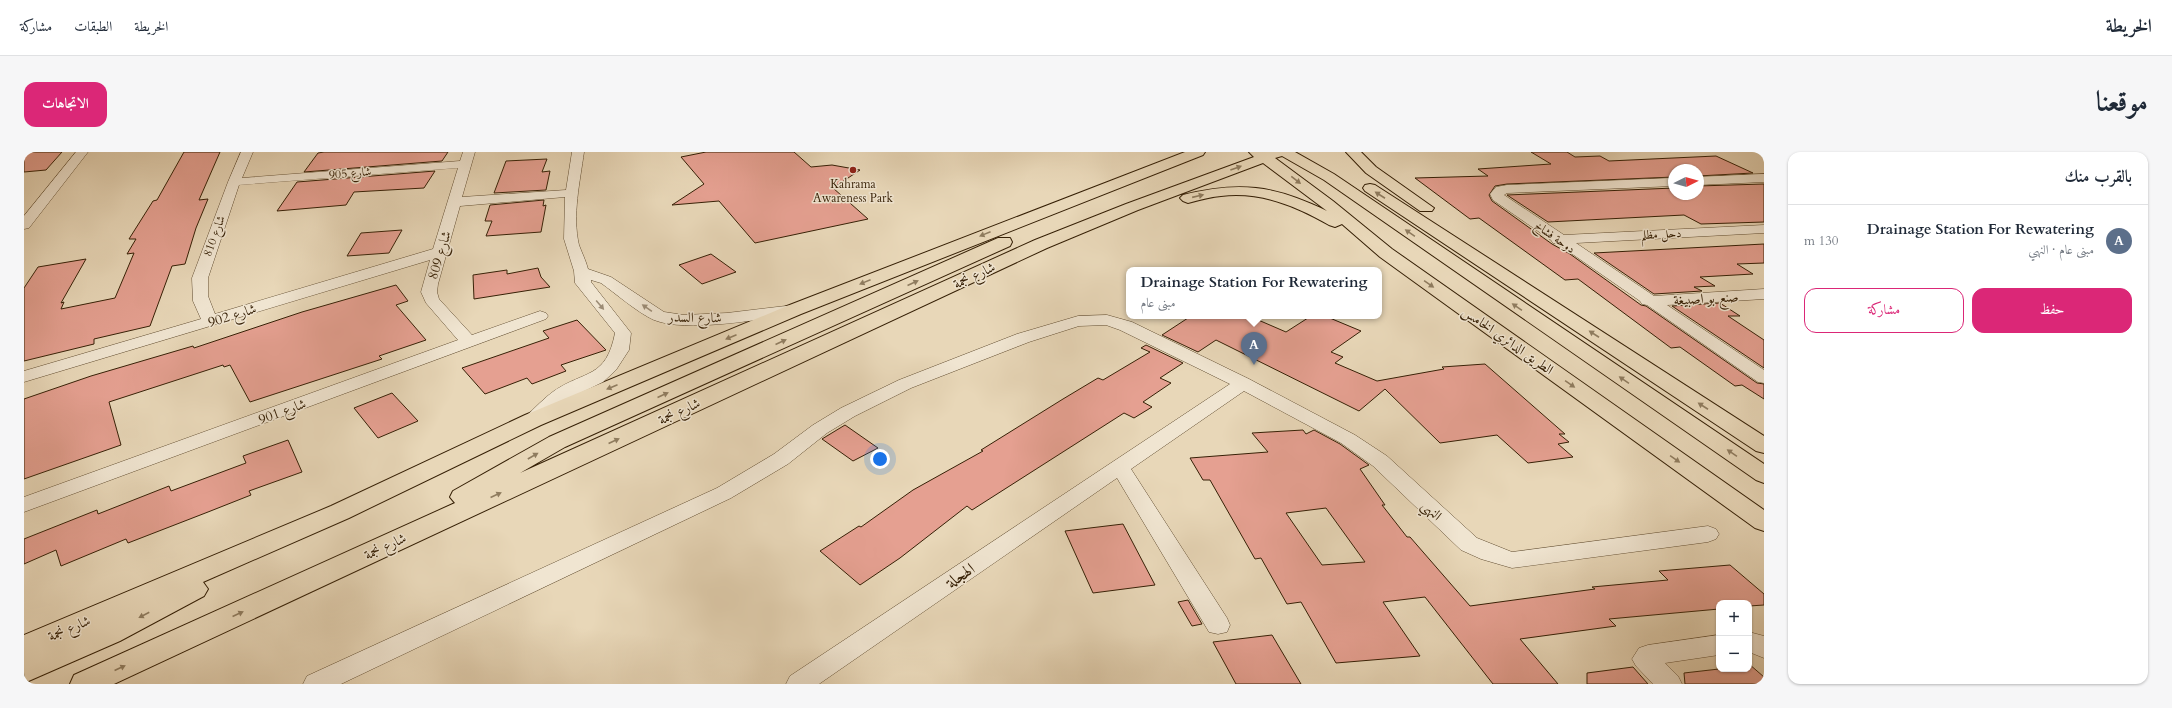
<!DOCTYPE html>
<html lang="ar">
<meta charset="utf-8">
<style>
body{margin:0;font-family:Cardo,Amiri,serif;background:#f6f6f7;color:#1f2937;direction:rtl}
.controls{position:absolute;right:12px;bottom:12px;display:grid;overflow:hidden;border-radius:8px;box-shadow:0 1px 3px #0004}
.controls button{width:36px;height:36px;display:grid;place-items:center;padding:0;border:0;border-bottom:1px solid #e0e1e3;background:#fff;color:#1f2937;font:20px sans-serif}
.compass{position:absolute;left:1644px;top:12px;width:36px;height:36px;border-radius:50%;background:#fff;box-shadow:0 1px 3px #0004;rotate:85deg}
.you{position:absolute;left:856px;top:307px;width:14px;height:14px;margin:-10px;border:3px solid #fff;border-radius:50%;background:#1a73e8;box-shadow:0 0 0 6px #1a73e833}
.badge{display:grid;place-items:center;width:26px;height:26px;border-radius:50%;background:#db2777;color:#fff;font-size:13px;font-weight:700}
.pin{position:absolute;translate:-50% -33px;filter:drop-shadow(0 1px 2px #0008)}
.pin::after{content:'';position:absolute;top:21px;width:14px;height:12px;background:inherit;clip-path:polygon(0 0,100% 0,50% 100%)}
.popup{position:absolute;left:1102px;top:115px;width:256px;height:52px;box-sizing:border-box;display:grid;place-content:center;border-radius:8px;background:#fff;filter:drop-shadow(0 1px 3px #0005);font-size:13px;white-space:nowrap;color:#747a83}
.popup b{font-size:15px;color:#1f2937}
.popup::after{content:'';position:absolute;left:50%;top:100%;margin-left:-8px;border:8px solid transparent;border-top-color:#fff}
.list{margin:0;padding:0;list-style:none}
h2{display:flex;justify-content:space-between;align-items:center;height:52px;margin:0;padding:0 16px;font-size:17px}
h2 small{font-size:13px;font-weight:400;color:#747a83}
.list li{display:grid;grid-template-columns:26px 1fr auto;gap:12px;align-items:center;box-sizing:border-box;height:72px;padding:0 16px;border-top:1px solid #e0e1e3}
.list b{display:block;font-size:15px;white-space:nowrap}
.list p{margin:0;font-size:13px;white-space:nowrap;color:#747a83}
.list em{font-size:13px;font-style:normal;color:#747a83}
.actions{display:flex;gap:8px;padding:12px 16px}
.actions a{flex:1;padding:9px 0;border:1px solid #db2777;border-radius:12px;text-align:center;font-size:14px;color:#db2777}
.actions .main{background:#db2777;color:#fff}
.map{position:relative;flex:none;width:1740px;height:532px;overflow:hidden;direction:ltr;border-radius:12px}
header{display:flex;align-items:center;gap:24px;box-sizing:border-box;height:56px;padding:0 20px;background:#fff;border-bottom:1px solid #e0e1e3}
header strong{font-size:19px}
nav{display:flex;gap:22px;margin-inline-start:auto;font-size:14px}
.intro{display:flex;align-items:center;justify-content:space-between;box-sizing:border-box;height:96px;padding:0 24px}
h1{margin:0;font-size:28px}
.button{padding:10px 18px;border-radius:12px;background:#db2777;color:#fff;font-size:14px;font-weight:700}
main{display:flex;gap:24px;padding:0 24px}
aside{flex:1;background:#fff;border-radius:12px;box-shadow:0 1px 3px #0004}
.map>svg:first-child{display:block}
</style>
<header>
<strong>الخريطة</strong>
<nav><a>الخريطة</a><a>الطبقات</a><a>مشاركة</a></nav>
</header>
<div class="intro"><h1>موقعنا</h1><a class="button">الاتجاهات</a></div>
<main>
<aside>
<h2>بالقرب منك<small></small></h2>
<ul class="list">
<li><span class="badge" style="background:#5c6f8a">A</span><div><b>Drainage Station For Rewatering</b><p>مبنى عام · النهي</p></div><em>130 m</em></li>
</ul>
<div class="actions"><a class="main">حفظ</a><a>مشاركة</a></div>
</aside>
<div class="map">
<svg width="1740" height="532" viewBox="0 0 1740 532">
<rect width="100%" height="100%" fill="#e8d7b8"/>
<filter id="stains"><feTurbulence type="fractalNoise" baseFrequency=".005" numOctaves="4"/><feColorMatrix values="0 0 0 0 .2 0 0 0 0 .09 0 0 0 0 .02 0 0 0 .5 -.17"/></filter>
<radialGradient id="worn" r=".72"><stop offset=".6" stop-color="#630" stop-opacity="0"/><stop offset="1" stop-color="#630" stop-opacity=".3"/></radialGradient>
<g fill="#e5a091" stroke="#362006" fill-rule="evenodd">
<polygon points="0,0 38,0 22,18 0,20"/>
<polygon points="160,0 196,0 175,48 184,47 172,76 161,112 148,114 126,174 70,187 70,192 0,209 0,136 14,115 62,107 37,151 40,150 37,157 91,146 110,101 103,102 112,87 105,87 129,49 133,48"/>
<polygon points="300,0 424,0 418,9 280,20 294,1"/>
<polygon points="682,0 770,0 787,15 808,13 836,18 809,36 844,67 731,91 695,49 648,53 680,32 657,5"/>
<polygon points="1507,0 1543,0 1551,5 1576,4 1585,9 1692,4 1729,21 1674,24 1674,18 1650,18 1650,25 1483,32 1471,34 1465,43 1468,49 1528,92 1546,102 1617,153 1622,154 1733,231 1740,232 1740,247 1718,233 1711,234 1656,195 1647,196 1554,127 1541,128 1455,66 1446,67 1391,26 1464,24 1454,17 1527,12"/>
<polygon points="523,7 518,20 526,19 522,38 470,41 482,9"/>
<polygon points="411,19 400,36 330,40 322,53 253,59 273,30"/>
<polygon points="1740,32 1740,70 1677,72 1660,63 1524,70 1483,43 1650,36 1650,42 1674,42 1674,34"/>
<polygon points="520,48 519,54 522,53 517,80 462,84 468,69 461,69 466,53"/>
<polygon points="378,78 365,101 323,104 337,81"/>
<polygon points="1740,92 1740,111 1713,112 1729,122 1676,125 1691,134 1670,135 1678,139 1630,142 1570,101"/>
<polygon points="687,102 712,120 678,132 655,113"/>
<polygon points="514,116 517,125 526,135 450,147 449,123 483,118 483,122"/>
<polygon points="372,133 384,149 372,153 402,188 355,204 358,207 226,250 206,213 200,215 199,213 85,250 97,293 0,327 0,247 67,224 169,194 170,196 278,160"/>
<polygon points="1696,151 1716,164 1704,164 1740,188 1740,216 1648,154"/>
<polygon points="1167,164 1225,164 1262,180 1287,164 1301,164 1337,179 1307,200 1319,205 1311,211 1353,229 1420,217 1418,215 1461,212 1541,282 1535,282 1545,290 1534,292 1549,305 1504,311 1473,283 1416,291 1361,237 1335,259 1192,188 1174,200 1138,183"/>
<polygon points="553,168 582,198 537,213 542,219 508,232 503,226 461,242 438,216 525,186 519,179"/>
<polygon points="1122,193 1159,211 1136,226 1147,231 1119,250 1128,255 1110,266 1100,261 948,358 943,354 876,406 836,433 796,399 835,374 837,375 889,338 959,299 957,298 1039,247 1074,226 1079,228 1126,200 1117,196"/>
<polygon points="368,241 394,269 354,286 330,256"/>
<polygon points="821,273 854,296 829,309 798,287"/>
<path d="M1279,278L1282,282L1290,278L1316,292L1345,313L1336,317L1361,353H1358L1383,385H1386L1446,454L1571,437L1568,435L1644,428L1635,419L1706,413L1740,442V453L1725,454V451H1695V457L1585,467L1592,474L1496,487L1534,532H1469L1401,445L1359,450L1396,504L1312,511L1277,450L1263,452L1237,406L1231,407L1186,328H1179L1166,306L1244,300L1228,281ZM1302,356L1341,410L1298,413L1262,361Z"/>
<polygon points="264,288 278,320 225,339 227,343 184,360 104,391 102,387 37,414 32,398 0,412 0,387 73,358 74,362 145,334 147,339 222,311 219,304"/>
<polygon points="1099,372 1131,433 1069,441 1041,379"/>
<polygon points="1164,448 1178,472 1168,474 1154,450"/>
<polygon points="1248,483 1277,532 1212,532 1189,490"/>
<polygon points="1725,512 1740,525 1740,532 1661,532 1660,521 1695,517 1725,517"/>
<polygon points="1609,515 1624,532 1563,532 1563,521"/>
</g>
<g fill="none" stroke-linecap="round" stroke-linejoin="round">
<g stroke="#624e32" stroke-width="1">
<g id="street">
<polygon points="52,0 64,0 5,76 0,77 0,64"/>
<path d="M217,0H229L218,26L436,9L439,0H451L438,45L542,38L548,0H560C556,30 548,63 555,93C558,101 562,109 564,117L587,125L640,160L660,163L703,161L770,153L776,155L778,158L776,161L770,163C734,167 663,181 630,168C614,161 591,141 577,131L567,128V130L607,181L605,198L592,218L579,230L544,247L516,272L509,274L502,272L499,268L502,264C511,256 520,246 530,239C561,218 582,227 591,181L551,131L550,119L540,87L541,45L436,54L414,132L413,140L415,147L448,183L516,159L522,161L524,164L522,167L0,360V345L434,188L402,151L397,140L406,108L0,230V219L177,167L169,149L168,126L204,30ZM434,16L409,97L191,162L184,144V126L215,33Z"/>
<polygon points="1740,22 1740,30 1674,33 1674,25"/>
<polygon points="1650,26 1650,34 1483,41 1480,43 1540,83 1740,73 1740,81 1552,91 1630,144 1740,137 1740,147 1643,153 1740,218 1740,231 1734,230 1623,153 1618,152 1616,149 1534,92 1529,91 1527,88 1469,48 1466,42 1472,35 1483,33"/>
<polygon points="1083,163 1108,170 1225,227 1331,283 1363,304 1453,386 1488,400 1684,374 1692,377 1695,382 1692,387 1684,390 1488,416 1457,407 1437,398 1349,314 1317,291 1220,239 1107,317 1203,466 1206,473 1203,480 1194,482 1185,480 1093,326 795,532 762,532 766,524 1206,232 1096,178 1082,173 1055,174 1005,190 887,236 831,264 803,281 764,312 707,346 317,532 279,532 283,524 693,336 750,302 789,273 817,256 875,228 993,182 1054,164"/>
<polygon points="1725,480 1740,484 1740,506 1725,500"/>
<polygon points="1695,483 1695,503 1641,511 1654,524 1658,532 1629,532 1612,514 1608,507 1615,496 1624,493"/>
</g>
</g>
<g stroke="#362006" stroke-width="2">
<g id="primary">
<polygon points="1161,0 1181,0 1179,3 777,162 517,273 325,366 179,430 184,437 180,444 96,489 0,531 0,483 307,354 501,263 763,154"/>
<path d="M1225,0H1271L1310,22L1740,312V331L1732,328L1300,28L1258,4L1251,6L1309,49L1368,97L1740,358V379L1731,376L1356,105L1318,72L1311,75L1305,73C1272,54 1236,39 1197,44C1186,45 1175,48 1164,51L1159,49L1156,46L1159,43C1215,29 1250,33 1303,59L1239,11L1114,58L1023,96L90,532H46L50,523L431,351L426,345L429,339L525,285L974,86H986L988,90L986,94L541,295L496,321L1011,88L1102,52L1230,5Z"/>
<polygon points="1322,0 1337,0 1352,15 1410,56 1408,59 1396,59 1342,21"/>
<polygon points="1346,32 1351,33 1740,284 1740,301 1732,299 1341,39 1339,36 1341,33"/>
</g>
</g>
<use href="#street" fill="#f0e5d1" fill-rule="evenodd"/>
<use href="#primary" fill="#e8d7b8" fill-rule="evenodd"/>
</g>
<defs><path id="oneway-solid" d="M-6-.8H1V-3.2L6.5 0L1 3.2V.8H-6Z"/></defs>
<g fill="#8f7c5f">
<use href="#oneway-solid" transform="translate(1212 16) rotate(-20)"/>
<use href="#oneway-solid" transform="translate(1272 28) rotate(38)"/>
<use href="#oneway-solid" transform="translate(1356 43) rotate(-147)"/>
<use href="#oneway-solid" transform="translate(1174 44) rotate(-13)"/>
<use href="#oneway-solid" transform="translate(1386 81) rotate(-145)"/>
<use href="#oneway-solid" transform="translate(961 82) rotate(158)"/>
<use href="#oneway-solid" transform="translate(841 130) rotate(158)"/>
<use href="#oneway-solid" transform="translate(889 131) rotate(-24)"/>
<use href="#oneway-solid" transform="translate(1405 132) rotate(35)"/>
<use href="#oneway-solid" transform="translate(1493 155) rotate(-146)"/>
<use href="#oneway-solid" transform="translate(1570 182) rotate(-147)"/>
<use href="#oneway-solid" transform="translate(707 185) rotate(157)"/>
<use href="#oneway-solid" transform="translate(757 190) rotate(-24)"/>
<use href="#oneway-solid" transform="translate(1600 228) rotate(-146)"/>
<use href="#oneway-solid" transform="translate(1546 232) rotate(35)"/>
<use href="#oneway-solid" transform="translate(588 235) rotate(157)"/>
<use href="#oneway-solid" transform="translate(639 243) rotate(-24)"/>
<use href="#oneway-solid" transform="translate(1679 254) rotate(-147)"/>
<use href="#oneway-solid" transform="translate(590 289) rotate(-25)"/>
<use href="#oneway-solid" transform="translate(1708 301) rotate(-146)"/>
<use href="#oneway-solid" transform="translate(509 304) rotate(-30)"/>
<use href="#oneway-solid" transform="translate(1651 307) rotate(35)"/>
<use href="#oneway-solid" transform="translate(472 343) rotate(-25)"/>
<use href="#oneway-solid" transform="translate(214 462) rotate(-25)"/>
<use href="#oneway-solid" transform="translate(120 463) rotate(152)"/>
<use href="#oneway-solid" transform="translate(96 516) rotate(-25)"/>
</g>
<g fill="#9c8c76">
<use href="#oneway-solid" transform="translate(576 153) rotate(50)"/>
<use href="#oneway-solid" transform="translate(623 156) rotate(-145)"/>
</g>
<circle fill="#8f2418" stroke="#f0e5d1" stroke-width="1.5" cx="829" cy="18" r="4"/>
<g text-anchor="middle" stroke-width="3" stroke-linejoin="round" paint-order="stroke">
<g font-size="12" fill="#362006" stroke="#f0e5d1">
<text transform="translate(326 21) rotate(-5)" y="4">شارع 905</text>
<text transform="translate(1637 82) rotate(-3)" y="4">دحل مظلم</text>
<text transform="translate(190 84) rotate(-70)" y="4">شارع 810</text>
<text transform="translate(1531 85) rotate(35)" y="4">دوحة فشاخ</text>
</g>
<g font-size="12" fill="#362006" stroke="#f0e5d1">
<text x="829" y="36">Kahrama<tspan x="829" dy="14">Awareness Park</tspan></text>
</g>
<g font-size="14" fill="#362006" stroke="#f0e5d1">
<text transform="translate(415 103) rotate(-73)" y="5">شارع 809</text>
<text transform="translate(950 123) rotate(-25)" y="5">شارع نجمة</text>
<text transform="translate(1682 146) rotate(-3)" y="5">صنع بو اصبيغة</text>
<text transform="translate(208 163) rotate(-17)" y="5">شارع 902</text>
<text transform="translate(671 165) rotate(1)" y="5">شارع السدر</text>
<text transform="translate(1484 188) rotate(35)" y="5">الطريق الدائري الخامس</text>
<text transform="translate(258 259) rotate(-20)" y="5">شارع 901</text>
<text transform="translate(655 259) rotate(-25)" y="5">شارع نجمة</text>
<text transform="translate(1408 358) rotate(43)" y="5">النهي</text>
<text transform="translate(361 394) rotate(-25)" y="5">شارع نجمة</text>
<text transform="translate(45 476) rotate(-23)" y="5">شارع نجمة</text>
</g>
<g font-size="17" fill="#362006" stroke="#f0e5d1">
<text transform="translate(936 423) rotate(-34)" y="6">الهجلة</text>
</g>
</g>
<rect width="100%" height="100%" filter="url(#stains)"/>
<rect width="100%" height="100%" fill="url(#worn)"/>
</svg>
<div class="controls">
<button>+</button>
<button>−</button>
</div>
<svg class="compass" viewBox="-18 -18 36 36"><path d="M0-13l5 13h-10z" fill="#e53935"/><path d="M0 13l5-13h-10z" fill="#747a83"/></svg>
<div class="you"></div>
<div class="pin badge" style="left:1230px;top:213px;background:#5c6f8a">A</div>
<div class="popup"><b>Drainage Station For Rewatering</b>مبنى عام</div>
</div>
</main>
